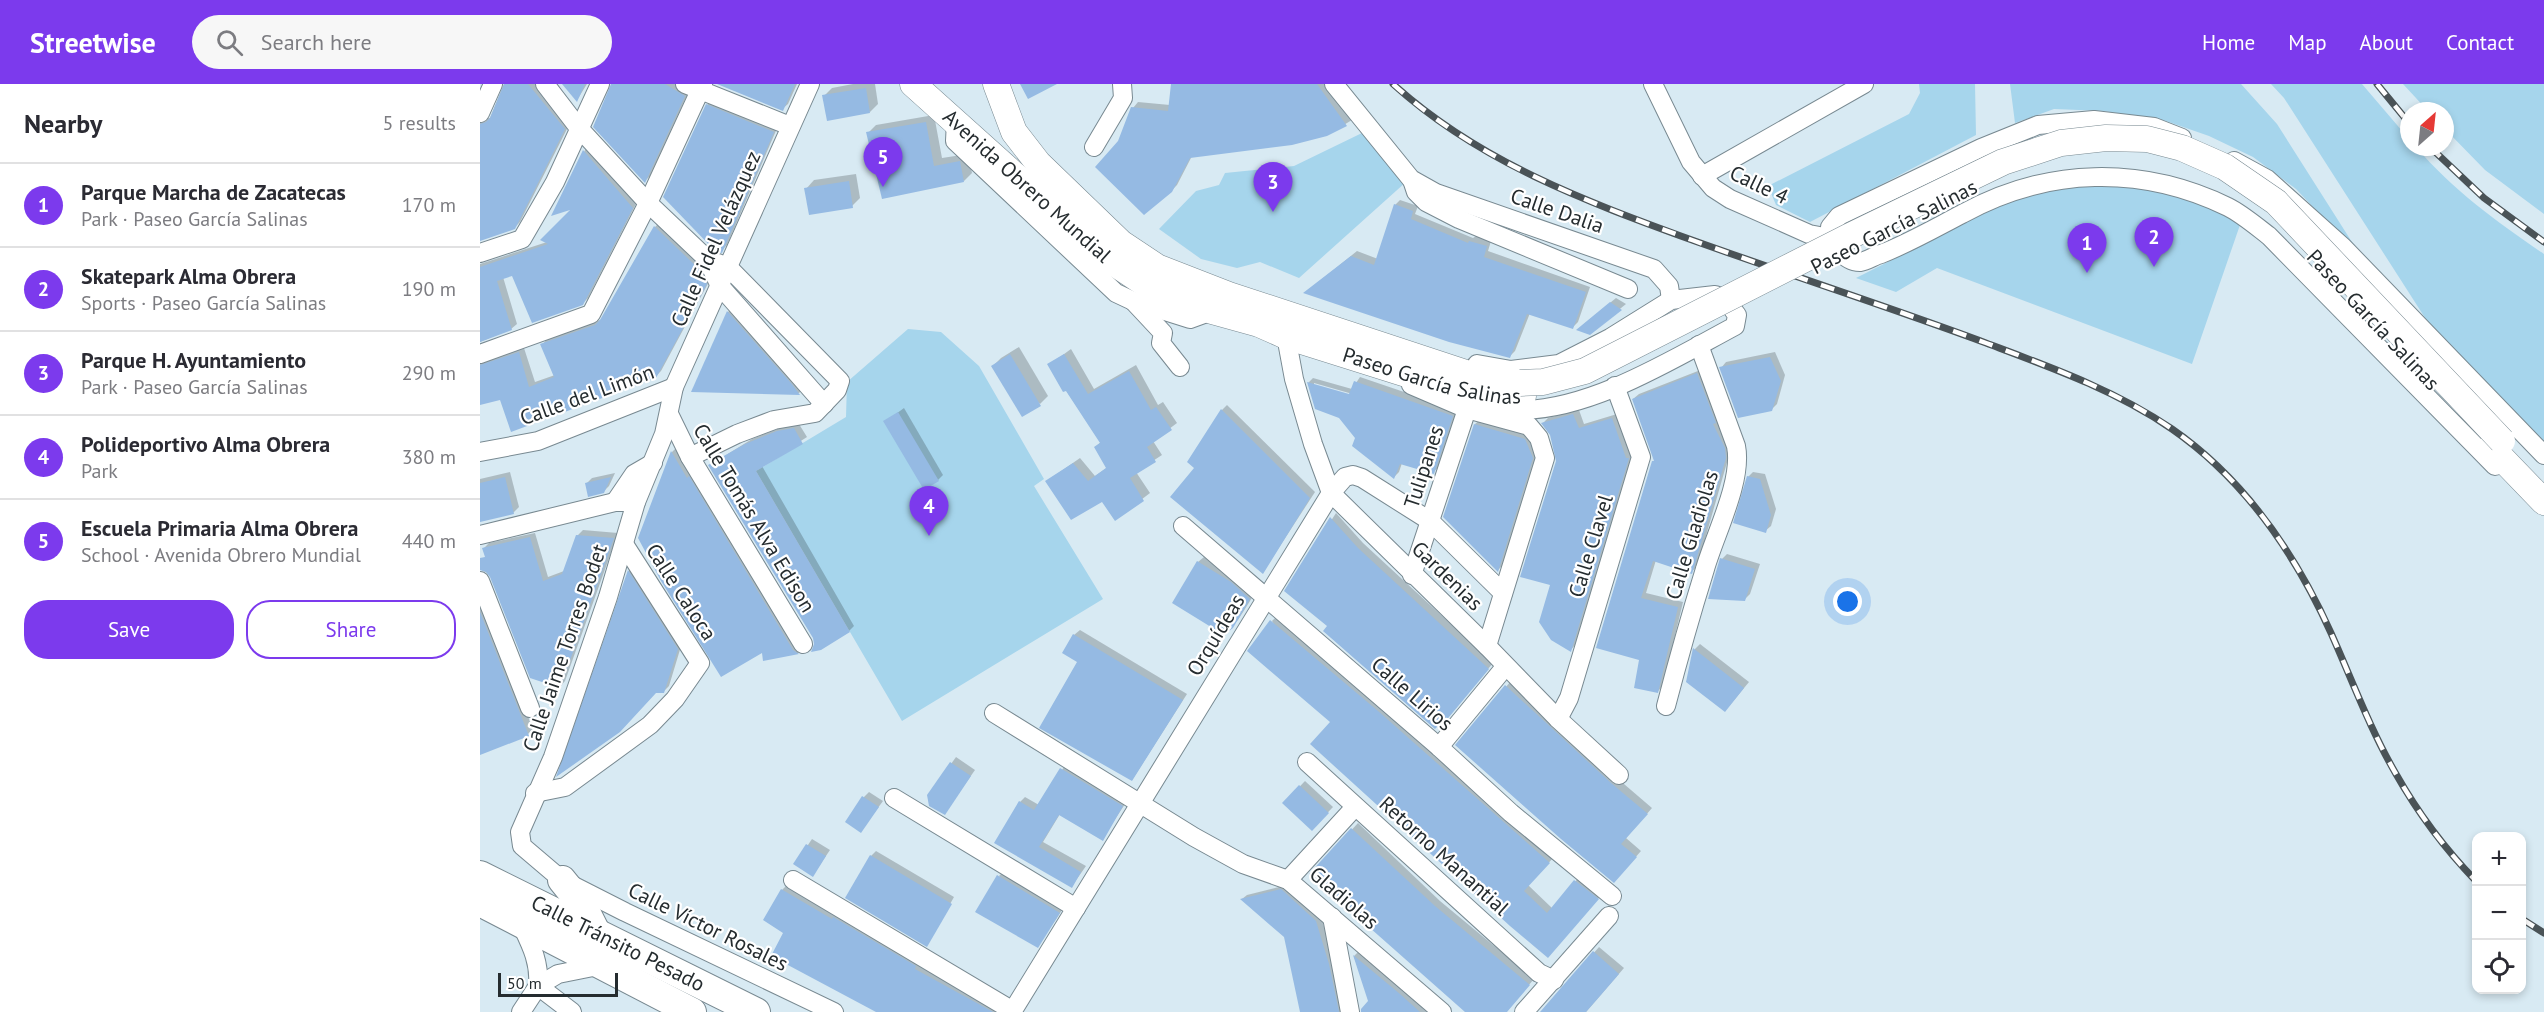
<!DOCTYPE html>
<meta charset="utf-8">
<style>
body{margin:0;font-family:"PT Sans",sans-serif;background:#f7f7f7;color:#2b2b33}
.controls{position:absolute;right:18px;bottom:18px;display:grid;overflow:hidden;border-radius:12px;box-shadow:0 3px 9px #0003}
.controls button{width:54px;height:54px;display:grid;place-items:center;padding:0;border:0;border-bottom:2px solid #e1e1e2;background:#fff;color:#2b2b33;font:30px sans-serif}
.compass{position:absolute;left:1920px;top:18px;width:54px;height:54px;border-radius:50%;background:#fff;box-shadow:0 3px 9px #0003;rotate:27deg}
.scale{position:absolute;left:18px;bottom:15px;width:120px;box-sizing:border-box;padding-left:6px;border:3px solid #252c2f;border-top:0;font-size:16px;line-height:21px;white-space:nowrap;color:#252c2f;-webkit-text-stroke:4px #fff;paint-order:stroke}
.you{position:absolute;left:1368px;top:518px;width:21px;height:21px;margin:-15px;border:4px solid #fff;border-radius:50%;background:#1a73e8;box-shadow:0 0 0 9px #1a73e833}
.badge{display:grid;place-items:center;width:39px;height:39px;border-radius:50%;background:#7c3aed;color:#fff;font-size:20px;font-weight:700}
.pin{position:absolute;translate:-50% -50px;filter:drop-shadow(0 2px 3px #0008)}
.pin::after{content:'';position:absolute;top:32px;width:21px;height:18px;background:inherit;clip-path:polygon(0 0,100% 0,50% 100%)}
.list{margin:0;padding:0;list-style:none}
h2{display:flex;justify-content:space-between;align-items:center;height:78px;margin:0;padding:0 24px;font-size:26px}
h2 small{font-size:20px;font-weight:400;color:#7c7c81}
.list li{display:grid;grid-template-columns:39px 1fr auto;gap:18px;align-items:center;box-sizing:border-box;height:84px;padding:0 24px;border-top:2px solid #e1e1e2}
.list b{display:block;font-size:22px;white-space:nowrap}
.list p{margin:0;font-size:20px;white-space:nowrap;color:#7c7c81}
.list em{font-size:20px;font-style:normal;color:#7c7c81}
.actions{display:flex;gap:12px;padding:18px 24px}
.actions a{flex:1;padding:14px 0;border:2px solid #7c3aed;border-radius:24px;text-align:center;font-size:21px;color:#7c3aed}
.actions .main{background:#7c3aed;color:#fff}
.icon{flex:none;width:33px;height:33px;fill:none;stroke:currentColor;stroke-width:2;stroke-linecap:round;stroke-linejoin:round}
.map{position:relative;flex:none;width:2064px;height:928px;overflow:hidden}
header{display:flex;align-items:center;gap:36px;box-sizing:border-box;height:84px;padding:0 30px;background:#7c3aed;color:#fff}
header strong{font-size:28px}
nav{display:flex;gap:33px;margin-inline-start:auto;font-size:21px}
.search{width:420px;height:54px;background:#f7f7f7;display:flex;align-items:center;gap:15px;box-sizing:border-box;padding:0 21px;border-radius:33px;color:#7c7c81;font-size:22px}
main{display:flex}
aside{flex:1;background:#fff}
.map>svg:first-child{display:block}
</style>
<header>
<strong>Streetwise</strong>
<div class="search"><svg class="icon" aria-label="search" viewBox="0 0 24 24"><circle cx="10" cy="10" r="6"/><path d="M15 15l6 6"/></svg>Search here</div>
<nav><a>Home</a><a>Map</a><a>About</a><a>Contact</a></nav>
</header>
<main>
<aside>
<h2>Nearby<small>5 results</small></h2>
<ul class="list">
<li><span class="badge">1</span><div><b>Parque Marcha de Zacatecas</b><p>Park · Paseo García Salinas</p></div><em>170 m</em></li>
<li><span class="badge">2</span><div><b>Skatepark Alma Obrera</b><p>Sports · Paseo García Salinas</p></div><em>190 m</em></li>
<li><span class="badge">3</span><div><b>Parque H. Ayuntamiento</b><p>Park · Paseo García Salinas</p></div><em>290 m</em></li>
<li><span class="badge">4</span><div><b>Polideportivo Alma Obrera</b><p>Park</p></div><em>380 m</em></li>
<li><span class="badge">5</span><div><b>Escuela Primaria Alma Obrera</b><p>School · Avenida Obrero Mundial</p></div><em>440 m</em></li>
</ul>
<div class="actions"><a class="main">Save</a><a>Share</a></div>
</aside>
<div class="map">
<svg width="2064" height="928" viewBox="0 0 2064 928">
<rect width="100%" height="100%" fill="#d8eaf3"/>
<g fill="#a6d5ec">
<polygon points="1439,0 1495,0 1496,51 1330,138 1296,121 1288,102 1429,30 1440,9"/>
<polygon points="1530,0 1761,0 1797,40 1884,177 1816,105 1773,73 1729,52 1686,37 1624,27 1574,25 1535,39"/>
<path d="M1791,0H1882L1929,55V63H1936C1973,106 2017,138 2064,170V359L1949,240L1804,14Z"/>
<polygon points="1923,0 2064,0 2064,130 2005,86 1965,45 1965,27 1948,27"/>
<polygon points="882,49 926,98 819,194 780,178 757,184 721,175 679,145 716,107 739,101 745,89 814,82"/>
<polygon points="1614,97 1703,109 1761,138 1712,280 1457,184 1416,208 1376,194 1519,122 1565,106"/>
<polygon points="428,245 461,248 499,282 564,395 554,402 623,515 422,637 276,387 366,333 367,298"/>
</g>
<g fill="#0003" fill-rule="evenodd">
<polygon points="24,0 58,0 90,39 40,138 34,144 0,156 0,34 10,34"/>
<polygon points="84,0 107,0 97,16"/>
<polygon points="134,0 201,0 209,7 170,92 165,97"/>
<polygon points="239,0 317,0 308,20 302,25"/>
<polygon points="373,0 395,0 398,20 390,28 344,12 352,4"/>
<polygon points="692,0 845,0 872,36 847,51 712,72 697,101 691,107 639,58 653,24 658,18 690,21"/>
<polygon points="232,16 298,42 247,161 241,167 227,21"/>
<polygon points="454,31 462,74 488,70 492,89 484,97 388,49 396,41"/>
<polygon points="110,62 157,118 108,214 102,220 32,190 23,193 37,240 31,245 0,258 0,180 67,158 95,122 74,130 105,66"/>
<polygon points="376,90 380,114 372,122 326,105 334,96"/>
<polygon points="920,116 938,122 935,130 993,154 996,152 1011,157 1008,167 1110,203 1098,238 1093,243 1050,229 1035,267 1029,273 831,204 877,167 898,175 915,121"/>
<polygon points="180,138 225,180 231,194 181,287 175,293 20,314 0,319 0,274 10,276 44,264 55,298 75,291 62,261 67,255 123,235 175,143"/>
<polygon points="1136,214 1146,220 1110,249 1103,241"/>
<polygon points="253,223 324,304 319,309 213,307 248,228"/>
<polygon points="539,263 568,312 560,320 513,282 521,274"/>
<polygon points="591,265 614,305 656,281 678,321 683,318 697,339 673,357 682,371 656,388 670,409 636,435 622,416 567,397 600,374 615,392 628,383 615,363 621,358 569,281"/>
<polygon points="1295,268 1305,291 1297,320 1291,326 1241,284 1246,278"/>
<polygon points="1223,285 1250,368 1217,483 1211,488 1176,476 1166,509 1203,518 1183,602 1177,608 1161,575 1118,563 1175,375 1153,315 1159,310"/>
<path d="M880,293L977,326L959,383L953,388L922,379L919,388L914,393L828,299L833,294L872,305ZM834,299L876,311V314L834,302Z"/>
<polygon points="747,321 835,408 783,488 716,384 742,326"/>
<polygon points="424,324 463,391 458,396 405,338"/>
<polygon points="1099,326 1104,340 1137,330 1153,369 1095,561 1090,567 1072,500 1077,377 1071,350 1063,339 1068,334"/>
<polygon points="1001,335 1051,350 1058,368 1023,481 1018,486 995,340"/>
<polygon points="319,340 327,353 282,382 374,542 369,547 336,561 334,554 230,381 272,355 304,342"/>
<polygon points="197,363 323,564 318,569 285,575 283,567 160,454 192,368"/>
<polygon points="30,388 39,423 33,429 0,436 0,395"/>
<polygon points="1273,388 1285,390 1296,425 1291,442 1285,447 1268,393"/>
<polygon points="135,389 129,402 123,408 106,400 112,394"/>
<polygon points="856,429 883,459 1013,579 964,638 806,507"/>
<polygon points="103,446 138,449 85,597 80,603 11,491 0,485 0,481 8,478 3,465 9,459 55,449 68,493 84,487 97,452"/>
<polygon points="1247,470 1280,480 1270,510 1265,515 1242,475"/>
<polygon points="724,473 756,493 775,509 758,536 744,549 718,478"/>
<polygon points="154,483 202,559 189,602 184,607 175,607 79,689 149,487"/>
<polygon points="0,510 53,645 48,650 0,669"/>
<polygon points="797,532 1074,773 1048,801 1072,824 1101,791 1123,809 1073,867 852,637 792,537"/>
<polygon points="600,546 707,610 652,696 594,551"/>
<polygon points="1220,560 1269,598 1250,621 1208,597 1215,565"/>
<polygon points="1031,597 1137,694 1172,724 1146,754 1161,767 1139,792 977,661"/>
<polygon points="476,673 495,686 464,730 449,711"/>
<polygon points="586,680 647,717 622,755 580,730 563,758 606,782 592,802 516,758 540,718 545,713 559,721"/>
<polygon points="825,697 853,723 832,745 804,719"/>
<polygon points="389,708 403,717 381,747 384,713"/>
<polygon points="878,739 960,817 1054,895 1026,928 988,928 831,790"/>
<polygon points="332,755 350,766 333,791 315,780"/>
<polygon points="396,767 474,813 447,861 391,772"/>
<polygon points="524,787 584,823 558,862 519,792"/>
<polygon points="307,801 518,928 398,928 305,848 302,806"/>
<polygon points="807,801 840,830 854,874 866,928 821,928 805,852 762,815 767,811"/>
<polygon points="1119,863 1144,884 1106,928 1062,928"/>
<polygon points="879,867 951,928 881,928 889,917 874,872"/>
</g>
<g fill="#95bae3">
<polygon points="24,0 48,0 85,45 35,145 0,157 0,40 6,38 10,34"/>
<polygon points="82,0 105,0 97,18"/>
<polygon points="131,0 185,0 205,12 165,99 113,43"/>
<polygon points="237,0 315,0 303,27"/>
<polygon points="540,0 577,0 548,15"/>
<polygon points="691,0 837,0 867,42 847,52 812,61 710,74 692,108 664,131 615,83 638,57 651,23 688,27"/>
<polygon points="386,4 390,29 347,37 342,11"/>
<polygon points="226,20 294,48 242,169 236,168 183,113"/>
<polygon points="446,38 454,82 480,77 484,98 402,115 386,48"/>
<polygon points="103,66 153,124 103,221 52,239 32,192 17,197 32,246 0,258 0,183 68,160 60,156 90,126 71,132"/>
<polygon points="369,97 373,124 329,131 324,104"/>
<polygon points="914,120 933,127 931,135 988,159 989,157 1007,162 1004,173 1106,208 1093,245 1047,230 1030,274 969,258 823,209 871,172 894,181"/>
<polygon points="174,142 220,186 227,200 176,294 31,348 20,316 0,321 0,281 39,268 49,303 74,293 60,260 115,241 120,236"/>
<polygon points="1130,218 1142,226 1110,251 1096,246"/>
<polygon points="247,227 311,299 320,311 211,308"/>
<polygon points="530,270 561,322 542,333 511,282"/>
<polygon points="584,270 608,310 649,287 671,326 676,323 692,346 667,363 676,378 650,394 664,417 635,437 622,418 591,436 565,397 593,379 608,397 626,384 614,363 620,359 586,307 583,308 567,280"/>
<polygon points="1290,273 1301,297 1292,327 1258,334 1239,283"/>
<polygon points="1217,289 1236,339 1233,340 1245,364 1246,374 1212,490 1173,477 1161,514 1198,523 1178,609 1154,604 1159,576 1116,564 1172,377 1174,377 1152,315"/>
<polygon points="874,297 973,332 954,390 920,380 914,395 872,362 875,354 859,334 835,325 827,298 869,310"/>
<polygon points="741,325 830,414 783,490 690,413 714,384 707,378"/>
<polygon points="418,328 459,397 444,406 403,337"/>
<polygon points="1093,330 1099,344 1132,334 1146,374 1149,374 1091,568 1071,556 1059,538 1070,501 1040,493 1076,377 1070,351 1061,339"/>
<polygon points="994,340 1045,355 1053,374 1018,488 963,433"/>
<polygon points="314,344 323,360 276,387 370,548 341,566 331,568 334,560 333,554 228,381 265,360 297,347"/>
<polygon points="191,367 207,394 209,392 313,566 319,570 283,577 282,569 241,593 181,497 158,454"/>
<polygon points="1267,392 1280,395 1291,431 1286,449 1253,439"/>
<polygon points="25,393 34,430 0,438 0,399"/>
<polygon points="131,393 124,409 108,413 105,399"/>
<polygon points="850,433 878,464 1009,585 959,645 957,643 955,645 843,547 847,542 804,507"/>
<polygon points="96,451 134,454 80,604 50,594 10,493 6,488 0,486 0,474 5,473 2,464 50,453 63,497 82,490"/>
<polygon points="1240,474 1275,485 1265,517 1228,515"/>
<polygon points="717,477 751,498 770,515 753,544 744,551 692,519"/>
<polygon points="148,486 198,565 184,609 176,609 140,648 76,693"/>
<polygon points="0,528 49,652 0,671"/>
<polygon points="790,536 898,627 1070,779 1044,807 1067,829 1094,796 1119,815 1068,874 1030,842 830,660 850,638 767,567"/>
<polygon points="593,550 703,616 652,697 559,644 597,578 582,569"/>
<polygon points="1213,564 1264,604 1245,628 1206,598"/>
<polygon points="1025,601 1131,699 1168,730 1141,760 1157,773 1134,799 1081,755 975,661"/>
<polygon points="470,678 491,692 465,731 449,722 447,711"/>
<polygon points="580,684 643,722 623,757 579,731 559,763 601,788 592,804 514,759 539,717 554,726"/>
<polygon points="819,701 849,729 832,747 802,719"/>
<polygon points="382,712 399,723 381,749 365,738"/>
<polygon points="871,744 955,822 1050,901 1027,928 985,928 829,790"/>
<polygon points="326,760 346,772 333,793 313,780"/>
<polygon points="390,771 472,820 447,863 365,814"/>
<polygon points="517,791 580,829 558,864 495,828"/>
<polygon points="301,805 352,835 353,833 436,882 435,885 513,928 396,928 291,872 303,849 283,836"/>
<polygon points="801,805 836,837 849,880 859,928 820,928 804,853 760,815"/>
<polygon points="1113,867 1139,890 1120,912 1106,928 1060,928"/>
<polygon points="873,871 920,910 940,928 881,928 881,925 888,917"/>
</g>
<g fill="none" stroke-linecap="round" stroke-linejoin="round">
<g stroke="#788991" stroke-width="20">
<g id="street">
<polyline points="65,0 98,43 168,119 227,175 240,202 344,320"/>
<polyline points="205,0 310,42"/>
<polyline points="330,0 194,303 184,350 156,418 128,513 73,673 40,748 42,762 82,796 145,828 354,928"/>
<polyline points="854,0 931,95 956,109 1174,185 1189,202 1191,216"/>
<polyline points="1173,0 1211,78 1233,104 1250,115 1329,150 1350,154"/>
<polyline points="0,29 13,0"/>
<polyline points="476,37 475,57 636,209 653,217 710,235 732,227"/>
<path d="M1702,54L1674,43L1614,36L1558,41L1501,64L1359,132L1350,143C1350,157 1363,178 1380,178C1387,177 1394,172 1401,170C1429,159 1455,144 1482,130C1567,83 1662,81 1748,123C1762,130 1776,142 1789,152L2015,382"/>
<polyline points="614,63 643,14 642,0"/>
<polyline points="1754,77 1787,95 1863,163 2064,371"/>
<polyline points="1222,92 1384,0"/>
<polyline points="932,96 936,108 946,118 979,135 1148,205"/>
<polyline points="0,169 42,155 75,98 120,0"/>
<polyline points="654,218 683,249 681,259 700,283"/>
<polyline points="806,252 814,295 833,360 851,409 1007,562 1078,635 1139,691"/>
<polyline points="0,270 111,230 168,119 223,0"/>
<path d="M997,280L1031,286L1079,280L1130,254L1191,216L1235,211L1244,214L1257,231L1255,242C1193,275 1110,327 1038,326C1029,326 1020,323 1011,321"/>
<polyline points="931,301 987,325 1049,342 1059,354 1065,374 1007,562"/>
<polyline points="189,330 210,373 323,560"/>
<polyline points="0,368 58,357 194,303"/>
<polyline points="210,373 257,350 294,336 335,329 357,306 360,297 248,183 238,179"/>
<polyline points="135,418 154,390 173,379"/>
<polyline points="703,442 959,663 1031,729 1132,812"/>
<polyline points="0,451 135,418 156,418"/>
<polyline points="932,491 987,325"/>
<polyline points="0,497 50,624"/>
<path d="M1186,622C1198,576 1211,530 1225,485C1235,450 1263,397 1256,362L1219,261"/>
<polyline points="514,629 714,753 763,780 808,796 962,928"/>
<polyline points="1078,635 1089,614 1161,373 1135,302"/>
<polyline points="959,663 1025,583"/>
<polyline points="827,678 1059,889 1074,896"/>
<polyline points="55,709 85,703 170,641 195,615 220,579 144,460"/>
<polyline points="414,714 596,824"/>
<polyline points="313,796 533,927"/>
<polyline points="808,796 875,723"/>
<polyline points="852,833 870,928"/>
<path d="M41,840C51,861 60,878 58,902"/>
<polyline points="58,902 92,928"/>
<polyline points="41,928 58,902 78,890 123,881"/>
<polyline points="532,928 851,409 865,393 873,391 882,394 950,437 1023,509"/>
<polyline points="1044,928 1129,832"/>
</g>
</g>
<g stroke="#788991" stroke-width="27">
<g id="secondary">
<path id="s1" d="M433,0L628,175L664,199L732,227L779,240L806,252L968,303L1023,313L1043,312"/>
<polyline points="516,0 534,48 558,79 641,159 677,183 749,211 989,290 1016,296"/>
<polyline points="2011,363 2064,418"/>
</g>
</g>
<g stroke="#788991" stroke-width="30">
<g id="primary">
<path id="s2" d="M0,791L276,928"/>
<polyline points="82,796 103,822 115,846"/>
<polyline points="0,818 212,928"/>
</g>
</g>
<use href="#street" stroke="#fff" stroke-width="18"/>
<use href="#secondary" stroke="#fff" stroke-width="26"/>
<use href="#primary" stroke="#fff" stroke-width="28"/>
<g stroke="#4a5357" stroke-width="7">
<g id="rail">
<path d="M913,0C999,78 1105,117 1212,156C1310,191 1409,223 1506,259C1570,283 1635,306 1692,345C1764,395 1815,469 1851,549C1872,596 1890,645 1916,690C1938,729 1965,765 1996,797"/>
<polyline points="1897,0 1929,39"/>
<polyline points="1950,63 2004,114 2064,158"/>
<polyline points="2042,835 2064,849"/>
</g>
</g>
<use href="#rail" stroke="#fff" stroke-width="4.5" stroke-dasharray="14" stroke-linecap="butt"/>
<g stroke="#788991" stroke-width="27" stroke-linecap="butt">
<polyline id="secondary-bridge" points="1040,299 1063,298 1105,287 1368,153 1523,78 1581,59 1626,54 1667,55 1702,64 1745,83 1796,118 2022,357"/>
</g>
<use href="#secondary-bridge" stroke="#fff" stroke-width="26"/>
</g>
<g text-anchor="middle" stroke-width="4.5" stroke-linejoin="round" paint-order="stroke">
<g font-size="21" fill="#252c2f" stroke="#fff">
<text dy="7" stroke="none"><textPath href="#s1" startOffset="153">Avenida Obrero Mundial</textPath></text>
<text transform="translate(1279 101) rotate(26)" y="7">Calle 4</text>
<text transform="translate(1077 127) rotate(19)" y="7">Calle Dalia</text>
<text transform="translate(1414 143) rotate(-27)" y="7">Paseo García Salinas</text>
<text transform="translate(236 155) rotate(-66)" y="7">Calle Fidel Velázquez</text>
<text transform="translate(1893 236) rotate(47)" y="7">Paseo García Salinas</text>
<text dy="7" stroke="none"><textPath href="#s1" startOffset="609">Paseo García Salinas</textPath></text>
<text transform="translate(107 311) rotate(-20)" y="7">Calle del Limón</text>
<text transform="translate(944 383) rotate(-72)" y="7">Tulipanes</text>
<text transform="translate(274 434) rotate(59)" y="7">Calle Tomás Alva Edison</text>
<text transform="translate(1212 451) rotate(-73)" y="7">Calle Gladiolas</text>
<text transform="translate(1111 462) rotate(-73)" y="7">Calle Clavel</text>
<text transform="translate(967 492) rotate(44)" y="7">Gardenias</text>
<text transform="translate(201 508) rotate(57)" y="7">Calle Caloca</text>
<text transform="translate(736 551) rotate(-59)" y="7">Orquídeas</text>
<text transform="translate(85 564) rotate(-71)" y="7">Calle Jaime Torres Bodet</text>
<text transform="translate(932 610) rotate(41)" y="7">Calle Lirios</text>
<text transform="translate(964 772) rotate(42)" y="7">Retorno Manantial</text>
<text transform="translate(864 814) rotate(41)" y="7">Gladiolas</text>
<text transform="translate(228 843) rotate(26)" y="7">Calle Víctor Rosales</text>
<text dy="7" stroke="none"><textPath href="#s2" startOffset="154">Calle Tránsito Pesado</textPath></text>
</g>
</g>
</svg>
<div class="controls">
<button>+</button>
<button>−</button>
<button><svg class="icon" aria-label="locate" viewBox="0 0 24 24"><circle cx="12" cy="12" r="6"/><path d="M12 2v4M12 18v4M2 12h4M18 12h4"/></svg></button>
</div>
<svg class="compass" viewBox="-18 -18 36 36"><path d="M0-13l5 13h-10z" fill="#e53935"/><path d="M0 13l5-13h-10z" fill="#7c7c81"/></svg>
<div class="scale">50 m</div>
<div class="you"></div>
<div class="pin badge" style="left:1607px;top:189px">1</div>
<div class="pin badge" style="left:1674px;top:183px">2</div>
<div class="pin badge" style="left:793px;top:128px">3</div>
<div class="pin badge" style="left:449px;top:452px">4</div>
<div class="pin badge" style="left:403px;top:103px">5</div>
</div>
</main>
